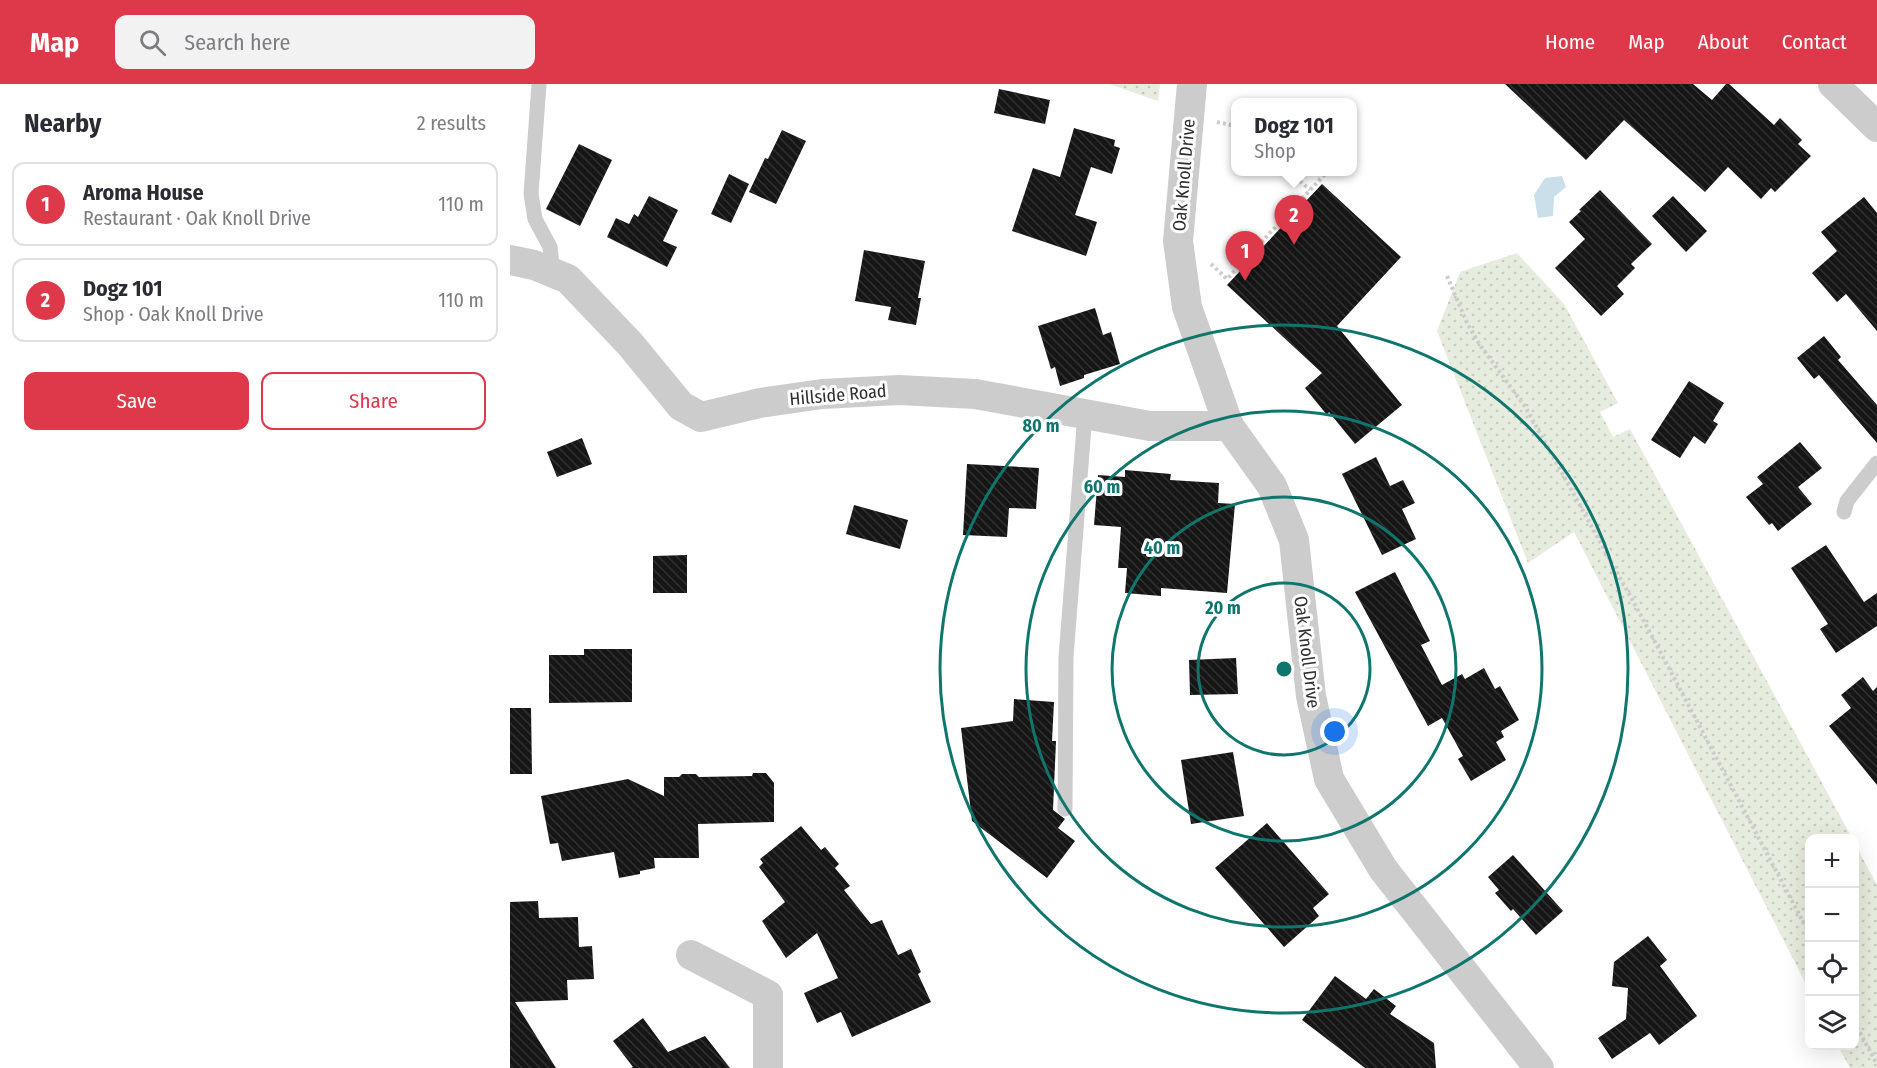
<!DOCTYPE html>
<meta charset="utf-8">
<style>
body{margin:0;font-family:"Fira Sans Condensed",sans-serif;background:#f2f2f3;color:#2b2b33}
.controls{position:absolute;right:18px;bottom:18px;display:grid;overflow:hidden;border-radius:12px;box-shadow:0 6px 24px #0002}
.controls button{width:54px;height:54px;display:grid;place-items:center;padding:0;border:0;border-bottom:2px solid #e1e1e2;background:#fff;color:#2b2b33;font:30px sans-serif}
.you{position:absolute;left:825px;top:648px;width:21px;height:21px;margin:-15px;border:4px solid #fff;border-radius:50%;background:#1a73e8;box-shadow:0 0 0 9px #1a73e833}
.badge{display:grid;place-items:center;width:39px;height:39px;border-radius:50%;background:#de394a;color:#fff;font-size:20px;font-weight:700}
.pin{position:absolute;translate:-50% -50px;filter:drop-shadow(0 2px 3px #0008)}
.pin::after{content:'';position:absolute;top:32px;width:21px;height:18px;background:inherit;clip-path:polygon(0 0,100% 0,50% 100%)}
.popup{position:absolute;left:721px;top:14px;width:126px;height:78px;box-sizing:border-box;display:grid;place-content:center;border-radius:12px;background:#fff;filter:drop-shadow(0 2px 4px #0005);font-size:20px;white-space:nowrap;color:#7c7c81}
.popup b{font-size:22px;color:#2b2b33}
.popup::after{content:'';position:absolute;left:50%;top:100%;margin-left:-12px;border:12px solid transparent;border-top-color:#fff}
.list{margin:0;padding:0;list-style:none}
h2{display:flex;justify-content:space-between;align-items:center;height:78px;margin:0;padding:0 24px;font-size:26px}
h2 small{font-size:20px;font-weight:400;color:#7c7c81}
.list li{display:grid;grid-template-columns:39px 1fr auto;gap:18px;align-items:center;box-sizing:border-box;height:84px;margin:0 12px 12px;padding:0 12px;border:2px solid #e1e1e2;border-radius:12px}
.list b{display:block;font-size:22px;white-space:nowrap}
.list p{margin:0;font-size:20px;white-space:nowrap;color:#7c7c81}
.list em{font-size:20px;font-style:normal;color:#7c7c81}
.actions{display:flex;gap:12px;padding:18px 24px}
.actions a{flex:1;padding:14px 0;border:2px solid #de394a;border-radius:12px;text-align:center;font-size:21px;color:#de394a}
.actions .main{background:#de394a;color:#fff}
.icon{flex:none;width:33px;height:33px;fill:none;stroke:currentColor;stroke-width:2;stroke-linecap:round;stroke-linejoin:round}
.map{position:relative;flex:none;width:1367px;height:984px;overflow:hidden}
header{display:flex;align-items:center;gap:36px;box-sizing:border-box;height:84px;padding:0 30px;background:#de394a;color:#fff}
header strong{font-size:28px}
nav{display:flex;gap:33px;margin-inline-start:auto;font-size:21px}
.search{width:420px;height:54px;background:#f2f2f3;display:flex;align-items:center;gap:15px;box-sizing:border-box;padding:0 21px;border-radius:12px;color:#7c7c81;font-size:22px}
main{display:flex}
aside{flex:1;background:#fff}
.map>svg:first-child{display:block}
</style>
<header>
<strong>Map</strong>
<div class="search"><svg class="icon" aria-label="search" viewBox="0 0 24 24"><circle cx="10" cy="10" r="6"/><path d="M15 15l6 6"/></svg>Search here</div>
<nav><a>Home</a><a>Map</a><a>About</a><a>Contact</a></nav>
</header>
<main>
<aside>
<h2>Nearby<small>2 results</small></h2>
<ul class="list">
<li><span class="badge">1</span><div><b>Aroma House</b><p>Restaurant · Oak Knoll Drive</p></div><em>110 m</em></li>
<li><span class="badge">2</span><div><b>Dogz 101</b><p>Shop · Oak Knoll Drive</p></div><em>110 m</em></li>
</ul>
<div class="actions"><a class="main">Save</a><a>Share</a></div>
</aside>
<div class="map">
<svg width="1367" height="984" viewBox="0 0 1367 984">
<defs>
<pattern id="grass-dots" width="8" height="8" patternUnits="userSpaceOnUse" patternTransform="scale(1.5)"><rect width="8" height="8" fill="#e6ecde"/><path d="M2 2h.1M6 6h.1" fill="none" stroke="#c6cbbf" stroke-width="1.8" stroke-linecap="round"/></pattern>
<pattern id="building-back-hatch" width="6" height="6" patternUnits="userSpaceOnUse" patternTransform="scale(1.5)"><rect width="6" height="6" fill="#161616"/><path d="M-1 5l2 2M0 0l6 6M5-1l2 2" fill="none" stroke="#303030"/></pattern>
</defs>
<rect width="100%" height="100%" fill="#fff"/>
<g fill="url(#grass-dots)">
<polygon points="599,0 650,0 648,17"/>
<polygon points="1007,169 1054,220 1108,319 1090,328 1103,353 1120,345 1342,754 1300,754 1299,906 1064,448 1018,479 927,247 950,188"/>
<polygon points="1345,760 1367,801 1367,984 1340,984 1328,962 1344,962"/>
</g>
<polygon fill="#cbdfeb" points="1052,92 1056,103 1044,113 1043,132 1028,134 1024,111 1035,94"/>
<g fill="url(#building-back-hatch)">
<polygon points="995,0 1183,0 1202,16 1216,0 1219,0 1264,41 1270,34 1292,56 1288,60 1301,72 1265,108 1261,104 1251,115 1218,83 1195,108 1114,36 1076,76"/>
<polygon points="489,5 540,16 535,40 484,29"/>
<polygon points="564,44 605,56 604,62 610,64 602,90 581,83 565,131 587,138 576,172 502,147 523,84 550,93"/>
<polygon points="272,46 296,57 266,120 239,108 255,74 258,75"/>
<polygon points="69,60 102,76 70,142 36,125"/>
<polygon points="219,90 239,100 221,139 201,130"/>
<polygon points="812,100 891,173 827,242 892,321 845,360 819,328 817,331 795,304 812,289 717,201"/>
<polygon points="1090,106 1142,160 1121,180 1125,184 1107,202 1114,210 1091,232 1045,184 1075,155 1059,138 1071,127 1069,126"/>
<polygon points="139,112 168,126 153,157 167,163 157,183 97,153 106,134 119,140 124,130 128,133"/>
<polygon points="1163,112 1197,147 1176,168 1142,132"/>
<polygon points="1354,113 1367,129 1367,247 1336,210 1327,218 1302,189 1327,167 1311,148"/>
<polygon points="354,166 415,177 408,214 411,214 406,241 378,236 381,223 345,217"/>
<polygon points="585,224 593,251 601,248 610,280 574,291 574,294 550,302 545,283 541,285 528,242"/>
<polygon points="1314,252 1331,273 1328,276 1367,321 1367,359 1309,291 1304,295 1287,274"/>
<polygon points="1179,297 1214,319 1203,337 1208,340 1195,360 1184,352 1170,374 1141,356"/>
<polygon points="72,354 82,380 47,393 37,368"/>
<polygon points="1290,358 1312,384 1288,403 1302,420 1268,447 1262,439 1259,441 1236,413 1253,400 1247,393"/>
<polygon points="866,373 880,402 893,396 905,419 892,425 906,455 872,471 832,390"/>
<polygon points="457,380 529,384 526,425 499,424 497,453 453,451"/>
<polygon points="615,386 661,390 660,396 709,399 708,419 725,420 717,509 651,504 651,512 615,509 617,484 608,484 611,443 584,441 588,391 615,393"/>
<polygon points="344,421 398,436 390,465 336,450"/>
<polygon points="1316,461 1354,518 1367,509 1367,542 1326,569 1310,545 1318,540 1281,484"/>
<polygon points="177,471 177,509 143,509 143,472"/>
<polygon points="885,488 920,557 911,561 932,601 952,590 955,595 974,584 985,605 990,602 1009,636 991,647 994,653 986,658 996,676 961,697 948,675 953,672 932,634 918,642 845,508"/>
<polygon points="74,565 122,565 122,618 39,619 39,571 74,571"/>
<polygon points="726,574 728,610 680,611 679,576"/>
<polygon points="1353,593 1363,607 1367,603 1367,701 1319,642 1341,624 1331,611"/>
<polygon points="504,615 544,618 542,657 546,657 543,726 555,735 548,744 565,757 537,794 462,737 451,644 503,637"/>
<polygon points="0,624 21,624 22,690 0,690"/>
<polygon points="723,668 734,732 681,740 671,676"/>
<polygon points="243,689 256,689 264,699 264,738 188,740 189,774 144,774 145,784 130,787 130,790 109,794 104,768 52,777 48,759 40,760 31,712 118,695 154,712 154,693 169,693 172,690 186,690 189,693 242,692"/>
<polygon points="757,739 819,810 803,824 809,832 774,863 705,784"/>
<polygon points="291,742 311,766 315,763 329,780 325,784 340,802 334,806 361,840 372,836 388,871 401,865 411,888 408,890 421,918 342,953 331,928 307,939 294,909 328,894 307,849 276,874 252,837 275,818 249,783 253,779 250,775"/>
<polygon points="1003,771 1053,827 1026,851 1003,825 1001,827 985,809 989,806 978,793"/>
<polygon points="28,817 29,834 68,833 69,863 82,862 84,895 57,896 58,916 5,918 46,984 0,984 0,818"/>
<polygon points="1138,852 1157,876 1150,882 1187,932 1149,961 1140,949 1102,975 1088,954 1116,935 1118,904 1102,902 1104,878"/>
<polygon points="825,892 856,915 864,905 886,922 880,930 924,959 926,984 855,984 792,936"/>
<polygon points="133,934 158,968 195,952 220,984 121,984 123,983 103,957"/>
</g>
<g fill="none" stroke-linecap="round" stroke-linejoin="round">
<g stroke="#ccc" stroke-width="4" stroke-dasharray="3 3" stroke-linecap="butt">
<polyline points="707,38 726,42"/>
<polyline points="781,89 800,106"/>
<polyline points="701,180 717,195 817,88"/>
<polyline points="937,192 957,239 970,261 1016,324 1135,539 1300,851"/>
<polyline points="1344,938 1367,980"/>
</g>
<g stroke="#ccc" stroke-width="15">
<polyline points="29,0 21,110 25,135 40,163 43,189"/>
<polyline points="1334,428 1337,417 1367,379"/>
<polyline points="555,725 556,573 575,330"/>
</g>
<g stroke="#ccc" stroke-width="30">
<polyline points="682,0 668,157 677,223 719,342 762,402 784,456 801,612 819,695 873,785 1029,984"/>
<polyline points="1323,0 1367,43"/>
<polyline points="0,176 24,181 58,195 120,260 171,322 191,333 250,319 312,310 389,306 465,310 640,342 719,342"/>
<polyline points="181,871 258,911 258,984"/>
</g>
</g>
<g fill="none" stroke="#0f766e" stroke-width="3">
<circle cx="774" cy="585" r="86"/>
<circle cx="774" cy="585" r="172"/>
<circle cx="774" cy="585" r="258"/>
<circle cx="774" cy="585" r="344"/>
</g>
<g text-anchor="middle" stroke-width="6" stroke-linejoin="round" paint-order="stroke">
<g font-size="18" fill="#2f2f2f" stroke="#fff">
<text transform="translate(674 91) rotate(-85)" y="6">Oak Knoll Drive</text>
<text transform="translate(328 311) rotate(-5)" y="6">Hillside Road</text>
<text transform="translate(797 568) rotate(83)" y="6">Oak Knoll Drive</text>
</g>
</g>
<circle cx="774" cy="585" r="9" fill="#0f766e" stroke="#fff" stroke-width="3"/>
<g font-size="18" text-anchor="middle" font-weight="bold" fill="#0f766e" stroke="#fff" stroke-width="6" stroke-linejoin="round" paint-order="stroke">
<text x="531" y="348">80 m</text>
<text x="592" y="409">60 m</text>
<text x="652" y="470">40 m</text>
<text x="713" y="530">20 m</text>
</g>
</svg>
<div class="controls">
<button>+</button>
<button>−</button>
<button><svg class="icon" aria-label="locate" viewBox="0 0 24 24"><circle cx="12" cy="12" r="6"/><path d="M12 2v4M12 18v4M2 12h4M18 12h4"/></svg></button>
<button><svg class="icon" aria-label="layers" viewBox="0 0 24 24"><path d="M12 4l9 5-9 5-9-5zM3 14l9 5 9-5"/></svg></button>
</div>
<div class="you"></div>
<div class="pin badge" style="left:735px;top:197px">1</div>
<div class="pin badge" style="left:784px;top:161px">2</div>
<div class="popup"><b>Dogz 101</b>Shop</div>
</div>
</main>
